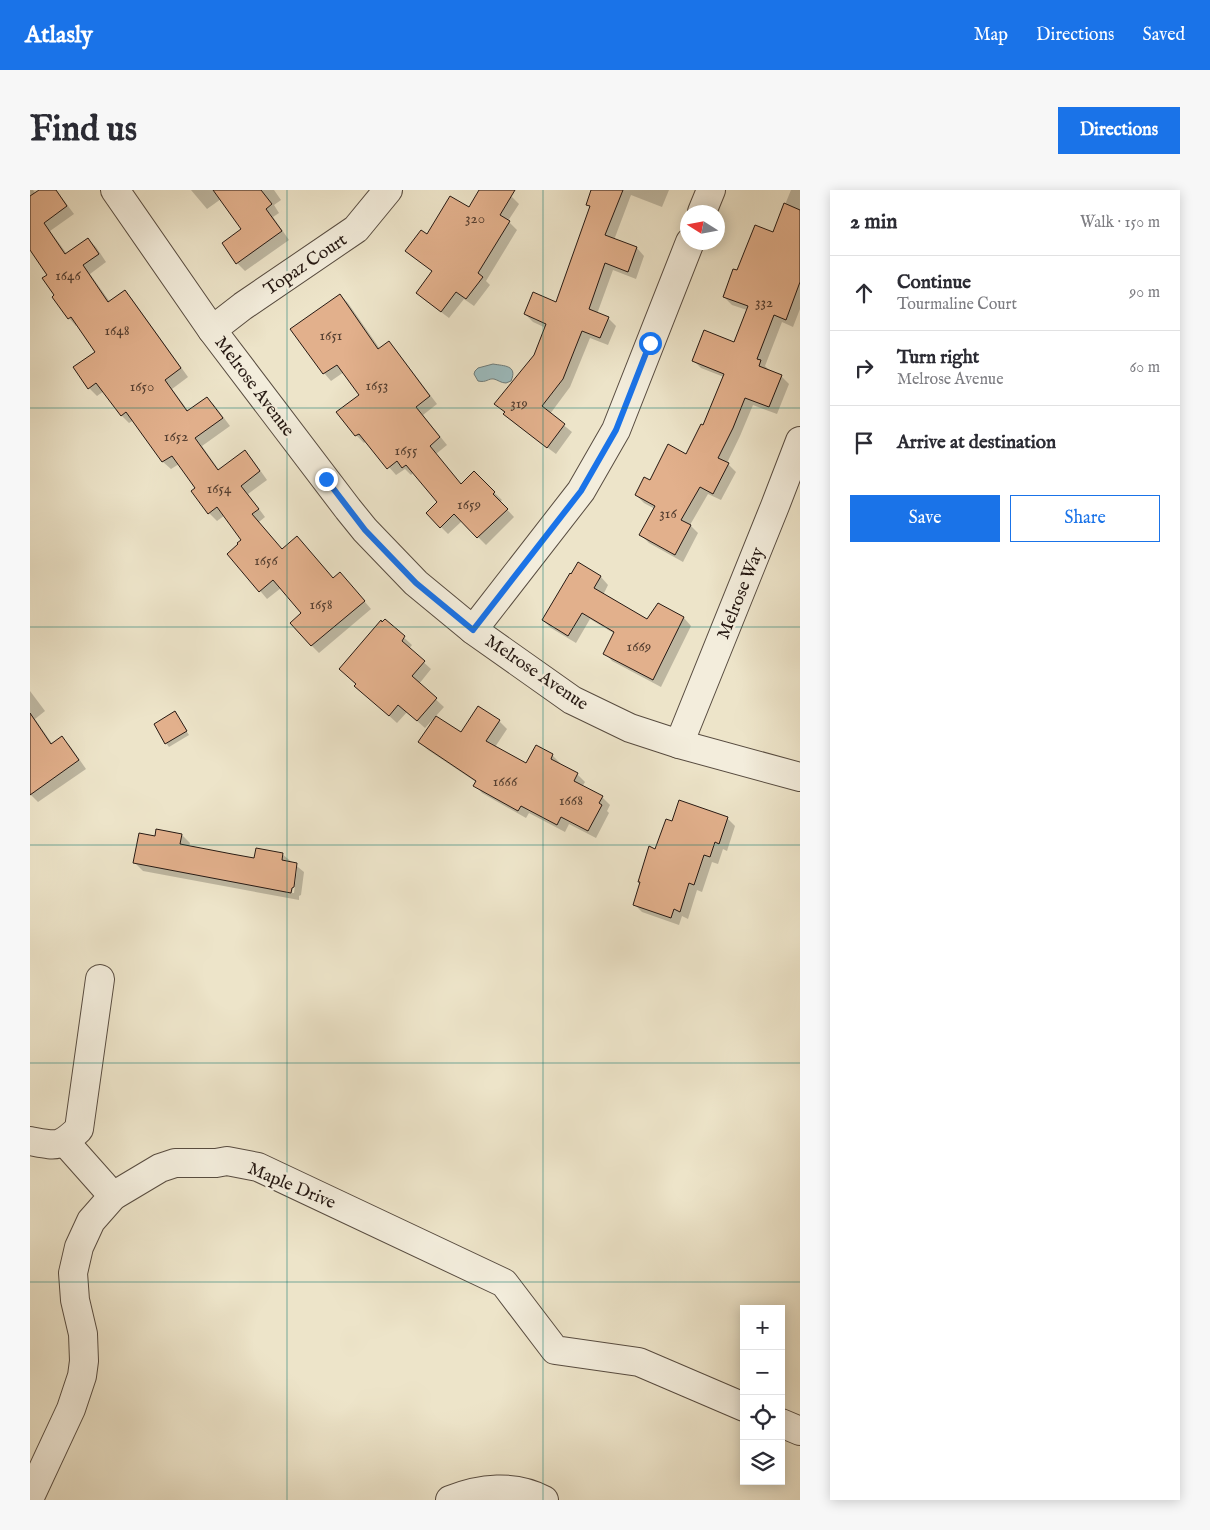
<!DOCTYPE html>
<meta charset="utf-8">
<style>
body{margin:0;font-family:"IM FELL English",serif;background:#f7f7f7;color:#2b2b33}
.controls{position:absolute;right:15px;bottom:15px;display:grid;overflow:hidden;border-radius:0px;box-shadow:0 2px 12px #0003}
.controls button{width:45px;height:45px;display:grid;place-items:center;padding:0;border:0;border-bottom:1px solid #e1e1e2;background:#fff;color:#2b2b33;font:25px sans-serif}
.compass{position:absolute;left:650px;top:15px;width:45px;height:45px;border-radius:50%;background:#fff;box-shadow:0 2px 12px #0003;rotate:281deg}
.stop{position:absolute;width:15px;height:15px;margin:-11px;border:4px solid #1a73e8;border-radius:50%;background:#fff}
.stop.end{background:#1a73e8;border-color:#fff;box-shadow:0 1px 5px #0008}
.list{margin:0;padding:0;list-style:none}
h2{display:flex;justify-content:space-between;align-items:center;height:65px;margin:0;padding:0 20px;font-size:21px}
h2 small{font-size:16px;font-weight:400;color:#7c7c81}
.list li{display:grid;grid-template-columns:32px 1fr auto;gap:15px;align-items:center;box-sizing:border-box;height:75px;padding:0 20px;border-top:1px solid #e1e1e2}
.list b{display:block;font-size:19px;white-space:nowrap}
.list p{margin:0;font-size:16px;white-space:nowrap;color:#7c7c81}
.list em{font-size:16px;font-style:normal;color:#7c7c81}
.actions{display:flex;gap:10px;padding:15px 20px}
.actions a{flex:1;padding:11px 0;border:1px solid #1a73e8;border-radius:0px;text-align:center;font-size:18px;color:#1a73e8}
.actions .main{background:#1a73e8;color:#fff}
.icon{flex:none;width:28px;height:28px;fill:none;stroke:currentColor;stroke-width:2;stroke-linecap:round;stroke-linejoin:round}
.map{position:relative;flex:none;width:770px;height:1310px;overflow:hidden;border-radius:0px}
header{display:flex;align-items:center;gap:30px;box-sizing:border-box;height:70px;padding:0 25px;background:#1a73e8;color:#fff}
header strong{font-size:24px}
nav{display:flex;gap:28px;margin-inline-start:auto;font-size:18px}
.intro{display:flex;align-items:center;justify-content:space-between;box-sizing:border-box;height:120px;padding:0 30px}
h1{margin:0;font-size:35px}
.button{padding:12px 22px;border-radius:0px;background:#1a73e8;color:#fff;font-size:18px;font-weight:700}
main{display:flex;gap:30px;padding:0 30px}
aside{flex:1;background:#fff;border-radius:0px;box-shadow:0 2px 12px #0003}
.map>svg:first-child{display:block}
</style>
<header>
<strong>Atlasly</strong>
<nav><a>Map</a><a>Directions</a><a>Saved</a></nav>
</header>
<div class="intro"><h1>Find us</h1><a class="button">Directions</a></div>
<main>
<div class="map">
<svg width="770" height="1310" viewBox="0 0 770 1310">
<rect width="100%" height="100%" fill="#ede4c9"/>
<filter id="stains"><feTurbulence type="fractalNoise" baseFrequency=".004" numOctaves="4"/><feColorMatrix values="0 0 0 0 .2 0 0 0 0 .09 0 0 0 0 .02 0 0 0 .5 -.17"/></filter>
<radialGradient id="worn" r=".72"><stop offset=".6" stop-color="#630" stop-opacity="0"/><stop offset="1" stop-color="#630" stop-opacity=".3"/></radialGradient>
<path fill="#9cbcbf" stroke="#6d7b7a" d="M463,174C474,176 488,175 481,191L476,193C471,193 468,190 464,189C458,188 457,193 448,191L444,184L445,181L448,178Z"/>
<g fill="#0003" fill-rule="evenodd">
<polygon points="0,0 3,0 6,4 11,0 26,0 44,24 20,41 37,64 58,49 66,57 76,72 60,84 80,112 95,101 102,109 158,187 142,199 159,222 177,208 185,216 200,236 172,256 189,280 215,262 222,269 237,290 218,304 235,327 229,332 252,360 267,347 304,389 318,392 341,419 289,463 275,449 273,424 251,398 237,409 199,364 213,350 195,325 187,331 179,323 163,301 166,299 149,274 141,279 133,272 104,230 99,233 92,226 74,201 67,206 59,198 67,162 48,135 46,136 39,128 26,105 19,85 0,58"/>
<polygon points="161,0 244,0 251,10 244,15 249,23 243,27 259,50 215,81 207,73 193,53 212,39 191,9 177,19"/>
<polygon points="450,0 471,0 481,6 489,14 478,31 487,40 456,91 460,95 444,116 434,109 419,128 395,110 388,103 403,82 377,61 439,19"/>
<polygon points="563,0 639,0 632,17 601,5 584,50 607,58 614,66 606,89 583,80 567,124 578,128 586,136 578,155 560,148 540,197 520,224 542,242 526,264 483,232 466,214 505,165 516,138 503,132 495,124 527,113 561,18 557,14"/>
<polygon points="761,0 770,0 770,119 763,137 752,132 735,176 738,179 737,180 751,186 759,194 747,224 723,215 710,246 697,273 706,282 691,310 678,304 660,335 668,343 653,372 619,353 611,345 625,319 614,313 606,305 621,292 657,265 673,237 694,187 671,178 663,170 705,154 717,120 702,115 694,107 707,82 743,44"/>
<polygon points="310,105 318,113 350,159 359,152 366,160 407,214 393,225 417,255 406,264 432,295 444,283 472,310 470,312 484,327 456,355 432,331 418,344 397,323 408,312 384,282 381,285 375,279 366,285 336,251 334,253 326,245 331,205 314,182 301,191 294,183"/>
<polygon points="549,374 571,387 578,395 573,405 618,431 654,428 661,436 631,497 582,471 575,463 585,444 560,429 546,453 521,438 513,430"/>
<polygon points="355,430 382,455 379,459 401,479 389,494 414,517 395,538 377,522 367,533 334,503 352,434"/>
<polygon points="0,501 15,521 5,529 23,555 32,548 40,556 56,579 8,612 0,604"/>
<polygon points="145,523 159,545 139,557 136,553"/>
<polygon points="469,531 477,539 465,557 497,574 522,565 530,573 529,575 547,584 555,592 552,597 572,607 580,615 577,621 579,623 566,648 539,634 535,642 499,623 496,628 452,603 445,595 446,592 398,560 390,552 431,544"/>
<polygon points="697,628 705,636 697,661 693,659 688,674 682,672 672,702 667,700 658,729 652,726 649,735 612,722 604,714 611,693 609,691 643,633"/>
<path d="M152,645L160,653L159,657L225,669L252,664L274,682L271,705L269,706V710L113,681L105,673L126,647ZM265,678H267L264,703H262Z"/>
</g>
<g fill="#e2b08c" stroke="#261913">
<polygon points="9,0 26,0 37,16 14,33 35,64 58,48 69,64 53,75 78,112 95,100 151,178 135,190 157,221 177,207 193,228 165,248 188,280 215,260 230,281 211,296 229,319 222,324 252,359 267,346 303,388 310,382 335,411 281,456 260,433 271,423 243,390 229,402 197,364 208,354 207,353 211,350 187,317 178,324 161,301 165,298 142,266 132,272 96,222 91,226 66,193 58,199 43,177 65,162 41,127 38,129 22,107 24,105 12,88 17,85 0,60 0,6"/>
<polygon points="183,0 231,0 242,14 236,19 252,41 206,74 192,53 211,39"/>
<polygon points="449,0 485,0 470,25 480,31 448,83 453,87 436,109 426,102 411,122 386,103 402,81 375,61 391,40 397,44 420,6 439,17"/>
<polygon points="561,0 593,0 575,45 607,57 598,82 575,73 559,119 579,127 570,148 552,141 533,189 512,216 535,234 517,258 473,224 475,222 464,214 504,165 516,134 494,124 503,102 526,112 560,16 556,15"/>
<polygon points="754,13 770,20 770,92 756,130 744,125 727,169 731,170 729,176 752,185 739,217 715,208 703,238 688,268 699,273 683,304 670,297 651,330 661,335 645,365 609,345 625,316 605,305 614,287 620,290 638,254 656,264 671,234 673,235 694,184 662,171 674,140 704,152 718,116 693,107 703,79 707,80 725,35 743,42"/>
<polygon points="310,104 348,159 359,151 400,206 386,217 410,247 400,256 431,294 444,281 465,302 463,304 478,319 447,348 424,324 410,338 396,323 407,312 376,275 372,278 367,271 357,279 329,244 325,246 306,222 329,205 307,175 293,184 260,139"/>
<polygon points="548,372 571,386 564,398 617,429 628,413 654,427 623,490 573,464 584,442 552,423 538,446 512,430 540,383 541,384"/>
<polygon points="355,429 375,446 372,451 395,471 382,486 407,508 387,531 368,515 359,526 324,496 326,494 309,479 351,430 352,432"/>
<polygon points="448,516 470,530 456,551 496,573 506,555 523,564 521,569 548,583 544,591 573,606 569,613 572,615 558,641 531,627 527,635 491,616 488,621 443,596 446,591 388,552 406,526 431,542"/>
<polygon points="145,521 157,541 135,554 124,534"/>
<polygon points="0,523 21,554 32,546 49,570 0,605"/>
<polygon points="649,610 698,627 689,654 685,652 680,667 674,665 664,695 659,693 650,722 644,719 641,728 603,715 610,692 608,692 619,656 625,659 636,629 642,631"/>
<polygon points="126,639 152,644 150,654 202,664 224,668 226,658 253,663 252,670 267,673 264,697 262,698 261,703 103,673 109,643 125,646"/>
</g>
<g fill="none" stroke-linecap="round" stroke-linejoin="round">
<g stroke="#584c40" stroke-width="30">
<g id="minor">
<polyline points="85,0 182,140 318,319 335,340 386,393 443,440 542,510 600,538 649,554 770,587"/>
<polyline points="672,22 681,0"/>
<polyline points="182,140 213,116 326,39 358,0"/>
<polyline points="443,440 551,301 586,240 660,52"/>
<polyline points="649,554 745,316 770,251"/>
<path d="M0,951C27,956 29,958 49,939L70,789"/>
<polyline points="35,952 83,1006"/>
<polyline points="751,1233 770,1241"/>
<polyline points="0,1307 41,1219 52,1186 54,1171 53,1144 45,1110 43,1083 49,1057 61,1031 83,1006 130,978 145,973 186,973 197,971 228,977 474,1093 525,1160 609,1172 714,1217"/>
<path d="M420,1310C450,1298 484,1294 514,1310"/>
</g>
</g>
<use href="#minor" stroke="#f3eddc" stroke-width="28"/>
</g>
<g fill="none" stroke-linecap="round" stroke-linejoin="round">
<polyline stroke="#1a73e8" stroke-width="6" points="296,289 335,340 386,393 443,440 551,301 586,240 620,153"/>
</g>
<path fill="none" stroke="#0f766e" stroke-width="1" stroke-opacity="0.55" d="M257,0V1310M513,0V1310M0,218H770M0,437H770M0,655H770M0,873H770M0,1092H770"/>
<g text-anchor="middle" stroke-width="5" stroke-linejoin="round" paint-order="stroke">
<g font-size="15" fill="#553f31">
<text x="445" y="33">320</text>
<text x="38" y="90">1646</text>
<text x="734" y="117">332</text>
<text x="87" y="145">1648</text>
<text x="301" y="150">1651</text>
<text x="347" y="200">1653</text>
<text x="112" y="201">1650</text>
<text x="489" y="218">319</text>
<text x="146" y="251">1652</text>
<text x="376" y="265">1655</text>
<text x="189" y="303">1654</text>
<text x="439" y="319">1659</text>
<text x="638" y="328">316</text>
<text x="236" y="375">1656</text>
<text x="291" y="419">1658</text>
<text x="609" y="461">1669</text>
<text x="475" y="596">1666</text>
<text x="541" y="615">1668</text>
</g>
<g font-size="18" fill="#261913" stroke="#f3eddc">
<text transform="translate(275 74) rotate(-34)" y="6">Topaz Court</text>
<text transform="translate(225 196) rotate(53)" y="6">Melrose Avenue</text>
<text transform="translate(710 403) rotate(-68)" y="6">Melrose Way</text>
<text transform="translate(507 482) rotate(34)" y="6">Melrose Avenue</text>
<text transform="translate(262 995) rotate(23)" y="6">Maple Drive</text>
</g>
</g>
<rect width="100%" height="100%" filter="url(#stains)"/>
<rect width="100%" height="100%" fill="url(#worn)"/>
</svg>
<div class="controls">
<button>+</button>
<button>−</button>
<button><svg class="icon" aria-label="locate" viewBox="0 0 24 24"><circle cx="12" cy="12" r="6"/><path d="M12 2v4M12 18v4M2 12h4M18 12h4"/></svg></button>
<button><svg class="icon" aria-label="layers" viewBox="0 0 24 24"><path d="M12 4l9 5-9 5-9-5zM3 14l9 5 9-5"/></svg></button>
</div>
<svg class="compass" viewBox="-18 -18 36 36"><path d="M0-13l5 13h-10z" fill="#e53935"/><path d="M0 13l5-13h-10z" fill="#7c7c81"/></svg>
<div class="stop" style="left:620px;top:153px"></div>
<div class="stop end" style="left:296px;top:289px"></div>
</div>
<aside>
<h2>2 min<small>Walk · 150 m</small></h2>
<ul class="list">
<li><svg class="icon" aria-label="ahead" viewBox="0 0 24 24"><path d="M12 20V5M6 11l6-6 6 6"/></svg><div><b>Continue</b><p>Tourmaline Court</p></div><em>90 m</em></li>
<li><svg class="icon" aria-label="right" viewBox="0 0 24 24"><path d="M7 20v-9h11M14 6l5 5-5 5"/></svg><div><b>Turn right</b><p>Melrose Avenue</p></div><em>60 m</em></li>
<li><svg class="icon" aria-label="arrive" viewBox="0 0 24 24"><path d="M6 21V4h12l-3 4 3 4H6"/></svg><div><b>Arrive at destination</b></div></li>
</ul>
<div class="actions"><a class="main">Save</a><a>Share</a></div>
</aside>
</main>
